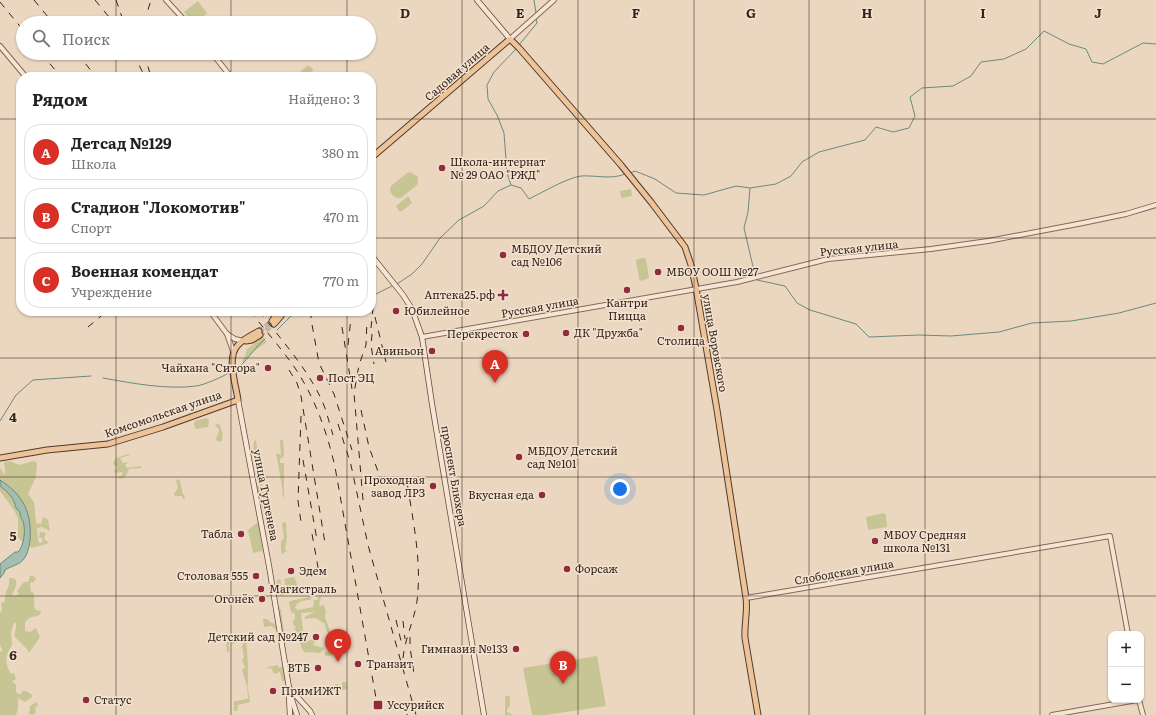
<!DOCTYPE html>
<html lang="ru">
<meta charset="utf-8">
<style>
body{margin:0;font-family:Literata,serif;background:#f2f2f2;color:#222}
.controls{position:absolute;right:12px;bottom:12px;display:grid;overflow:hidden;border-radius:8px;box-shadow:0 1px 3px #0004}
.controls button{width:36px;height:36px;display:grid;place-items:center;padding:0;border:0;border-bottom:1px solid #e0e0e0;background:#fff;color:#222;font:20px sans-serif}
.you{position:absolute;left:620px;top:489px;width:14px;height:14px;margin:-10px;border:3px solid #fff;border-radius:50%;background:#1a73e8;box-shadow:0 0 0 6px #1a73e833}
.badge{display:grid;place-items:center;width:26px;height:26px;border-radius:50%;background:#d93025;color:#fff;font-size:13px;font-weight:700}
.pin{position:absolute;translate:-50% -33px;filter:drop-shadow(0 1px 2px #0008)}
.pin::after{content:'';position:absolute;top:21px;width:14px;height:12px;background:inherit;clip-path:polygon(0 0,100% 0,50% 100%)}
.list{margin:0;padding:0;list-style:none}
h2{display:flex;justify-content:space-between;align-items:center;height:52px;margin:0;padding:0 16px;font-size:17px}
h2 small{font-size:13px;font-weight:400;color:#767676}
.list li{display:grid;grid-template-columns:26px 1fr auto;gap:12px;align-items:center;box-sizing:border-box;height:56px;margin:0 8px 8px;padding:0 8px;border:1px solid #e0e0e0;border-radius:16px}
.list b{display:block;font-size:15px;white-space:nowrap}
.list p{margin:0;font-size:13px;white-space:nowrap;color:#767676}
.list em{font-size:13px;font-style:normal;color:#767676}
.icon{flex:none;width:22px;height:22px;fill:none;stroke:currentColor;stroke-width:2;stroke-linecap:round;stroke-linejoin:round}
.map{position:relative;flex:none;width:1156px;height:715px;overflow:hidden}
.search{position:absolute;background:#fff;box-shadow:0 1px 3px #0004;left:16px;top:16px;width:360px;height:44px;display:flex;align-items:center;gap:10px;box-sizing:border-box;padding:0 14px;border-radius:22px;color:#767676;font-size:15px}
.panel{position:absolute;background:#fff;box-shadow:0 1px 3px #0004;left:16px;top:72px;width:360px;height:244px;border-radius:16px}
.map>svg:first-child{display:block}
</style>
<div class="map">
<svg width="1156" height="715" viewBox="0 0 1156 715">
<rect width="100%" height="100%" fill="#ebd7c0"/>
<g fill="#c8c595">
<polygon points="198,1 207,13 195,23 192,23 184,12"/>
<polygon points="308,65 313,69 313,70 306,77 302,77 299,73"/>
<polygon points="411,172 418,177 418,183 417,185 401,198 398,198 393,196 390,191 391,186 407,173"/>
<polygon points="631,189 632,196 621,198 620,191"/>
<polygon points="407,197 409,197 412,203 402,211 399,211 396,206"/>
<polygon points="644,258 646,259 649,278 641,281 639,279 636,261 637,259"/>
<polygon points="263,337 267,342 254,351 243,363 242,360 245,356 247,349"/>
<polygon points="207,418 209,420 208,427 196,429 194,424 195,421"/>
<path d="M218,423C222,426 224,438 221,442L217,441L216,439L219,431L218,428L215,426Z"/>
<polygon points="283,439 284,456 280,459 280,463 284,463 284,499 282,494 283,492 276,453 281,455 280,441"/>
<path d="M256,440L260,470H259C252,462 253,451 254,441Z"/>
<path d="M128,454L130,455L120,458L123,463L128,462L125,465L127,468L141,466V468L129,469C127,475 125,479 119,479L118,477L122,475V472L115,473L114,469H117V467L114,465L113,463L116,458Z"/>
<polygon points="10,461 19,465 34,461 37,463 36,477 28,494 34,502 36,523 41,524 43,517 48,520 50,531 42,527 37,528 38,542 41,543 43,540 42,538 39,538 40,531 42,533 43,532 46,533 44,539 49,543 32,548 18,538 18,518 14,510 0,491 0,467 4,475 5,471 4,462"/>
<polygon points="259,476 261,476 266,509 264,512 260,503 263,503 262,497 261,500 256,485 260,487"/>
<polygon points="177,479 180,481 183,494 184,495 185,500 183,499 182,496 175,496 174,494 178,488 176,481"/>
<polygon points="884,513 886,515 887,527 868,530 866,517"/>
<polygon points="258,522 263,551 253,553 248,530"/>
<polygon points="286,522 287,538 285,549 287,551 282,554 281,552 281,541 284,538 282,523"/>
<path d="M30,576H33L36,578L34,582L30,583L31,592L34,593V606L36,610L41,611L40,615L29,618L25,622V631L30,632L36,628L40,637L29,653L27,649L15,637C14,632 17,628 16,623H14L11,632L12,645C5,656 4,662 11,674L14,673L16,679L12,681L16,685V692L18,694H21L23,691H26L32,695V697L25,702L18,698V709L16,715H0V651L2,652V650L0,645V613L2,610L1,603L4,602C5,600 5,598 5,596C6,588 10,589 9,578H12L16,580V586L12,595L15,596L19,594L17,591L24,582H28Z"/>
<polygon points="294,577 297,584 296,588 289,590 285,584 284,579"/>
<polygon points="279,579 281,580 281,589 285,592 284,595 281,596 278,592 278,588 276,583"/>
<path d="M319,596L321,597L319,605L321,606L323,604L326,611L325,617L330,631L329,634L327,632L324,623L315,618L304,619L306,616L315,612H314L301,613L304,639L306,642L316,638L317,641L314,643L313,645L324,648V649L320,653L308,652L305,653L301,647L298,633L294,629L296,627L293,625V621L295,619V614L291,612L289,603L290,601L309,597L312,598L310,600C304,600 297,601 295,608L298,610L313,607L314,600H317Z"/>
<polygon points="278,605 281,610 286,646 282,633"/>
<polygon points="263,619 267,619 270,622 275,624 277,630 271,626 264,627"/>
<path d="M226,636H228L236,642L233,644L230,642C228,644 229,647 230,650L227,653Z"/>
<path d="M245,641H246C248,654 248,670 248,683C247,689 250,696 250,702L238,705L237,711H234V701C240,701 243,699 248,699L247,686L242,670L245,667L242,660L244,658L242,646Z"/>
<polygon points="340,648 343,650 343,654 327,656 325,655 324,652 331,651"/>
<polygon points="597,656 606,706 546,715 532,715 523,668"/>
<polygon points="278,665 279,668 283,666 285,681 282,681 280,672 274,674 271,668 265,669 268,667"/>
<polygon points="342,682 346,682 348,689 336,691 335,684 338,684 341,687 342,686"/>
<polygon points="506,696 510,696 510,706 507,709 507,712 513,715 505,715 505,697"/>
<polygon points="36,702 38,705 35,708 36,712 33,715 29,714 30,706"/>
</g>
<path fill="#a3bdb1" stroke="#6b8a7d" d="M0,480C23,495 32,512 30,540C29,547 28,554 23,560C19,565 11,566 5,570L4,573L0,578V564L15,552H18C24,546 26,530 23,521C21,517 20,517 20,512L16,508C15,499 8,492 0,486Z"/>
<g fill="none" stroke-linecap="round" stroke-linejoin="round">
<g stroke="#6b8a7d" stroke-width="1">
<polyline points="534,0 536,13"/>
<polyline points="519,45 537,23 536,18"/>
<polyline points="630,173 635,171 655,179 676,193 704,195 736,186 750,188 776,184 791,176 802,162 819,152 865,140 876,127 893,132 909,128 915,116 910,97 922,88 953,86 971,76 981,62 1004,59 1026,49 1044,31 1069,44 1086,49 1092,62 1103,64 1143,43 1156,44"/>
<path d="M511,185L521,188L529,199C543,192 567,178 581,176C596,175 611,180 625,174"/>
<polyline points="750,188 748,212 744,228 755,275"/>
<polyline points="756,278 757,280 785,286 797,303 810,310 856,324 869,337 919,335 951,336 999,332 1032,323 1071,321 1119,313 1156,303"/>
<polyline points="397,284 412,274 422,264 440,238 459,220 484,206 498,191 511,185 507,173 504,133 497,115 488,99 487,85 494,72 516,49"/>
<polyline points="371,294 374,295 394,285"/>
<polyline points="277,330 296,311"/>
<path d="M235,370C246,363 253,349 265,339"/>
<path d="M103,378C131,383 167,390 196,386C204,385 223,377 230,372"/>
<polyline points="0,421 16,395 33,380 91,376"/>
</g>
<g stroke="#c6b39f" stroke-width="5" stroke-dasharray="5 2.5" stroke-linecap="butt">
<polyline points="259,331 272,321"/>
<polyline points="260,335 274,324"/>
</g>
<g stroke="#836859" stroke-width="6">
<g id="tertiary">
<polyline points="166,0 187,23"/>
<polyline points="510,39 554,0"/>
<polyline points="0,46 26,77"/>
<polyline points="212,53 231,77"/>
<polyline points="210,311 227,334 233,351"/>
<polyline points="227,334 235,339 243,341"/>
<polyline points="422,337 737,282 828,259 931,249 988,241 1083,223 1126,214 1156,205"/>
<polyline points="746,598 1110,536 1128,634"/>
<polyline points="1139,700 1143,715"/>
<polyline points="1052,715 1137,700"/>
</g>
</g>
<g stroke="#65493c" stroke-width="6">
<g id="secondary">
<polyline points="477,0 510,39"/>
<polyline points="371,255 403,295 412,309 422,337 432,404 484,715"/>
<polyline points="238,400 269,566 290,694 297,715"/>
<polyline points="290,689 310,711 312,715"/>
<polyline points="289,697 290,715"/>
</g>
</g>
<g stroke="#51382d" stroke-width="7">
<g id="primary">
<path d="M371,158L510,39L519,48L621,165L651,202L685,247L691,265L696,288L717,410L746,598C748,612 744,624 745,638L758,715"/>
<polyline points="272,321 279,311"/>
<polyline points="274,324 281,316 282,311"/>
<polyline points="246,341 252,340 260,335"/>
<path d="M0,458L47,450L108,444L163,427L238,400C236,385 226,357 238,345C243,339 252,335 259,331"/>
</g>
</g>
<use href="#tertiary" stroke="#f7e5d3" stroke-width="4"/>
<use href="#secondary" stroke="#f7e5d3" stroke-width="4.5"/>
<use href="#primary" stroke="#edc499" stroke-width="5"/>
<g stroke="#33241d" stroke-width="1" stroke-dasharray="7 7" stroke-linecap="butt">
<polyline points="34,0 53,23"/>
<polyline points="95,0 114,23"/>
<polyline points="116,0 124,23"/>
<polyline points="0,2 23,30"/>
<polyline points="144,23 151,0"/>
<polyline points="41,53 61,77"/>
<polyline points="77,53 96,77"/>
<polyline points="133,53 145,77"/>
<polyline points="144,53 151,77"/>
<polyline points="235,311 236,312"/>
<path d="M250,311C265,330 281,348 295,368C315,398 327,432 335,467L379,715"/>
<path d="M259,311C282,341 311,372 325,408C328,417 330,426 333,435"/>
<polyline points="311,311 311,319 319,363 334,394 352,450"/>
<polyline points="375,317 386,362"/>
<polyline points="88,327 107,311"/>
<polyline points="342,327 352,389"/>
<polyline points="371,328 373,309 371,272"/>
<polyline points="372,334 371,345 374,364"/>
<polyline points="348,345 351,318"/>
<polyline points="289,370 297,383 301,396 325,543"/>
<polyline points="361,410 369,447 383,485"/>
<polyline points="301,416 298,501 301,522"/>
<polyline points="338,424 351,465 368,545 416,715"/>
<polyline points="303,460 317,540"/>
<polyline points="363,500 354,393 359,365 366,345 367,320"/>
<polyline points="312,534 319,573"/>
<polyline points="396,620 401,641"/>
<polyline points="403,621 405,639"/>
<polyline points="410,637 410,647 414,674"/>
<path d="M403,658C405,638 414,621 417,601C422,562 413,521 407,482"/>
<polyline points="407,714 407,715"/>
</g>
</g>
<path fill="none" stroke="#33241d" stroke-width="1" stroke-opacity="0.55" d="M116,0V23M231,0V23M347,0V23M462,0V715M578,0V715M694,0V715M809,0V715M925,0V715M1040,0V715M116,53V77M231,53V77M347,53V77M0,119H21M371,119H1156M0,238H21M371,238H1156M116,311V715M231,311V715M347,311V715M0,358H1156M0,477H1156M0,596H1156"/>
<g fill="#8f2c3e" stroke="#f3e2cf" stroke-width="1.5">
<circle cx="442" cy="168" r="4"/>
<circle cx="503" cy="255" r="4"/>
<circle cx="658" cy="272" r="4"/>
<circle cx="627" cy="290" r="4"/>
<path d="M501 289h4v4h4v4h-4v4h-4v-4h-4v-4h4z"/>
<circle cx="396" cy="311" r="4"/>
<circle cx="681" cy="328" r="4"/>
<circle cx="566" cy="333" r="4"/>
<circle cx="526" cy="334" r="4"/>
<circle cx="432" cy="351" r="4"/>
<circle cx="268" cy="368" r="4"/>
<circle cx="320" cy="378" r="4"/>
<circle cx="519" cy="457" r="4"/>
<circle cx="433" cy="486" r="4"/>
<circle cx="542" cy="495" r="4"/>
<circle cx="241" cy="534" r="4"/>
<circle cx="875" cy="541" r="4"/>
<circle cx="567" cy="569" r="4"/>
<circle cx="291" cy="571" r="4"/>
<circle cx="256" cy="576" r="4"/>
<circle cx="261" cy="589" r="4"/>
<circle cx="262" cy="599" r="4"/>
<circle cx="316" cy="637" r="4"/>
<circle cx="516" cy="649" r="4"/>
<circle cx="358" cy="664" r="4"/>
<circle cx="318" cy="668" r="4"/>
<circle cx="273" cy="691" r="4"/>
<circle cx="86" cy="700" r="4"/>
<rect x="373" y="700" width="10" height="10" rx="2"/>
</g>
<g text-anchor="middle" stroke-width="3" stroke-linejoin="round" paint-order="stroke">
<g font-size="11" fill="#33241d" stroke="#f3e2cf">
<text transform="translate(457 72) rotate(-41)" y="4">Садовая улица</text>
<text transform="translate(859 248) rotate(-6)" y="4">Русская улица</text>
<text transform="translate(540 307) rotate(-10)" y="4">Русская улица</text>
<text transform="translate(715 343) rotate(80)" y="4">улица Воровского</text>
<text transform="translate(163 414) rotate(-19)" y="4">Комсомольская улица</text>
<text transform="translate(454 476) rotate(80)" y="4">проспект Блюхера</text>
<text transform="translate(266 495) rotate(79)" y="4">улица Тургенева</text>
<text transform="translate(844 572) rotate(-10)" y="4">Слободская улица</text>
</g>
<g font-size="11" fill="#33241d" stroke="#f3e2cf" text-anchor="start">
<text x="450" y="166">Школа-интернат<tspan x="450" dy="13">№ 29 ОАО "РЖД"</tspan></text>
<text x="511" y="253">МБДОУ Детский<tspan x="511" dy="13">сад №106</tspan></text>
<text x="666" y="276">МБОУ ООШ №27</text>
<text x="495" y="299" text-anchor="end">Аптека25.рф</text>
<text x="627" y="307" text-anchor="middle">Кантри<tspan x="627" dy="13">Пицца</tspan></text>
<text x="404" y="315">Юбилейное</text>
<text x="574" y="337">ДК "Дружба"</text>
<text x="518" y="338" text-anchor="end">Перекресток</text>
<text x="681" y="345" text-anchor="middle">Столица</text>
<text x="424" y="355" text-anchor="end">Авиньон</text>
<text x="260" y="372" text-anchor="end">Чайхана "Ситора"</text>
<text x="328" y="382">Пост ЭЦ</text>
<text x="527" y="455">МБДОУ Детский<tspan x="527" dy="13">сад №101</tspan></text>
<text x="425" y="484" text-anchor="end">Проходная<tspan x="425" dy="13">завод ЛРЗ</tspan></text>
<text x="534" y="499" text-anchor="end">Вкусная еда</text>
<text x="233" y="538" text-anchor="end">Табла</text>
<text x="883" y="539">МБОУ Средняя<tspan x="883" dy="13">школа №131</tspan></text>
<text x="575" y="573">Форсаж</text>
<text x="299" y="575">Эдем</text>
<text x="248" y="580" text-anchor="end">Столовая 555</text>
<text x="269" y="593">Магистраль</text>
<text x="254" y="603" text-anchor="end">Огонёк</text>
<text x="308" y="641" text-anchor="end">Детский сад №247</text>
<text x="508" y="653" text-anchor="end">Гимназия №133</text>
<text x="366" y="668">Транзит</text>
<text x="310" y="672" text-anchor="end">ВТБ</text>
<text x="281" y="695">ПримИЖТ</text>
<text x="94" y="704">Статус</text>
<text x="387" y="709">Уссурийск</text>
</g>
</g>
<g font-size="13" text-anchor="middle" font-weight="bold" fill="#33241d" stroke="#f3e2cf" stroke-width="3" stroke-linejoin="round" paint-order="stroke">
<text x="405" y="18">D</text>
<text x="520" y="18">E</text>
<text x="636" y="18">F</text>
<text x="751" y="18">G</text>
<text x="867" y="18">H</text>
<text x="983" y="18">I</text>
<text x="1098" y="18">J</text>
<text x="13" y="422">4</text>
<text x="13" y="541">5</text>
<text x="13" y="660">6</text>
</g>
</svg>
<div class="controls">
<button>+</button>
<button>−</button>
</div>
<div class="you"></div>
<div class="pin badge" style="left:495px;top:383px">A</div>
<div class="pin badge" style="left:563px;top:684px">B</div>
<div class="pin badge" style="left:338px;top:662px">C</div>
<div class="search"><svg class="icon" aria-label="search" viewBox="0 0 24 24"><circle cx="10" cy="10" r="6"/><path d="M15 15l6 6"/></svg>Поиск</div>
<section class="panel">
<h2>Рядом<small>Найдено: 3</small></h2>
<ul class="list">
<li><span class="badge">A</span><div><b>Детсад №129</b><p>Школа</p></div><em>380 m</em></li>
<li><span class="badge">B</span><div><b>Стадион &quot;Локомотив&quot;</b><p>Спорт</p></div><em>470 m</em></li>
<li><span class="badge">C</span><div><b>Военная комендат</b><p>Учреждение</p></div><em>770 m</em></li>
</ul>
</section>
</div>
